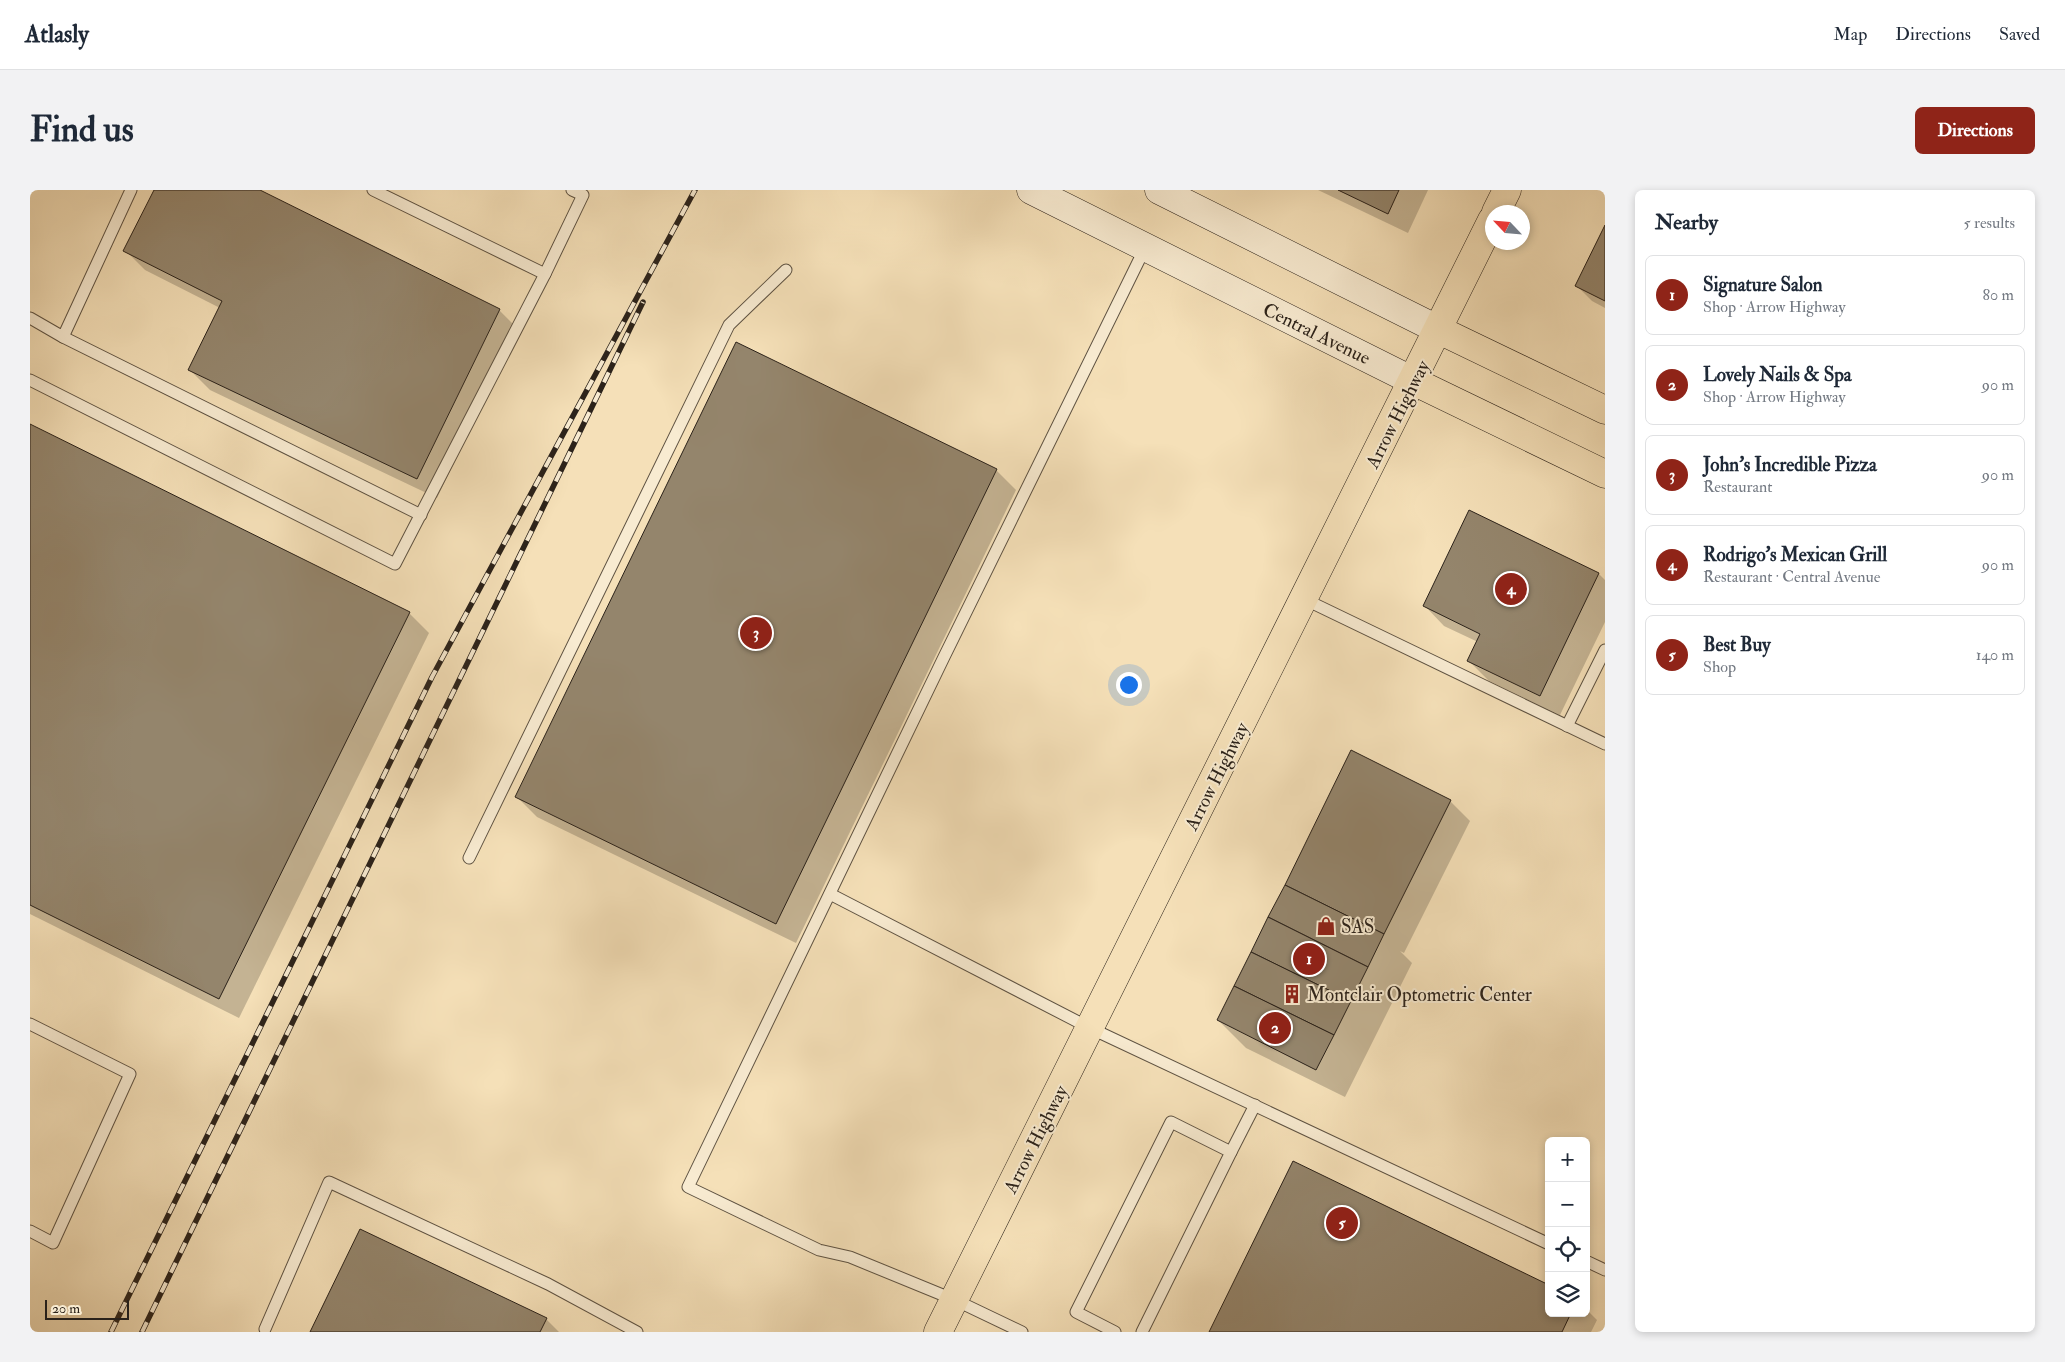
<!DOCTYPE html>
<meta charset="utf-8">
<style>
body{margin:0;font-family:"IM FELL Double Pica",serif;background:#f2f2f3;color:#1f2937}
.controls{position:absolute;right:15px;bottom:15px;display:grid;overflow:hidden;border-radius:8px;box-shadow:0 2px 8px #0003}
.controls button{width:45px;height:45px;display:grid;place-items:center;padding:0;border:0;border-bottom:1px solid #e0e1e3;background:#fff;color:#1f2937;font:25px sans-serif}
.compass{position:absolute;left:1455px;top:15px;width:45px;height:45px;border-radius:50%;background:#fff;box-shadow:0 2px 8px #0003;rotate:296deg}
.scale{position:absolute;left:15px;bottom:12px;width:84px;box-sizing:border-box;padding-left:5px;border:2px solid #2b221a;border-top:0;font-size:14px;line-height:18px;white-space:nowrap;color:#2b221a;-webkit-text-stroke:4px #f8ebd1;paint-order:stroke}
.you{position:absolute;left:1098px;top:494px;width:18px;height:18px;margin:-12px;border:4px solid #fff;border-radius:50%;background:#1a73e8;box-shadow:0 0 0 8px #1a73e833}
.badge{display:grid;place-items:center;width:32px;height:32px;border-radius:50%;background:#8f2418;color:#fff;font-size:16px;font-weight:700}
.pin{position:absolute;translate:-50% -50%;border:2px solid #fff;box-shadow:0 1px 5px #0006}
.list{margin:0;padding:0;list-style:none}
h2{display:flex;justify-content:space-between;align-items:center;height:65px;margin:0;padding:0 20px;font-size:21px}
h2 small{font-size:16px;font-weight:400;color:#747a83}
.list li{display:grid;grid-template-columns:32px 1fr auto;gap:15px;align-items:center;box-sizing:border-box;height:80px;margin:0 10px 10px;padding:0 10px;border:1px solid #e0e1e3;border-radius:8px}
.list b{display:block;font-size:19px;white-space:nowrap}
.list p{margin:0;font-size:16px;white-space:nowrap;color:#747a83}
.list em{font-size:16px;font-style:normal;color:#747a83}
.icon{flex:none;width:28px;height:28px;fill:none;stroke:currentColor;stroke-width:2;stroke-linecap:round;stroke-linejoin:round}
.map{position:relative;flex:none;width:1575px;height:1142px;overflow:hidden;border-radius:8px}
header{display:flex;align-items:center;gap:30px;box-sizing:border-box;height:70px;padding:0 25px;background:#fff;border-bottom:1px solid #e0e1e3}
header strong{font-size:24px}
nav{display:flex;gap:28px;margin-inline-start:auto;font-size:18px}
.intro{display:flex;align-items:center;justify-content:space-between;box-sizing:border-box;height:120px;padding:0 30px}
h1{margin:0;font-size:35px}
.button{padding:12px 22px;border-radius:8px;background:#8f2418;color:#fff;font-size:18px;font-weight:700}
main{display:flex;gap:30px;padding:0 30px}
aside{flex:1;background:#fff;border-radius:8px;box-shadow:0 2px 8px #0003}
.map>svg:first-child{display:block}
</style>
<header>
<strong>Atlasly</strong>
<nav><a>Map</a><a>Directions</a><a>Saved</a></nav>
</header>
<div class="intro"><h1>Find us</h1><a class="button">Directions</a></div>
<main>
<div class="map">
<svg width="1575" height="1142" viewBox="0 0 1575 1142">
<rect width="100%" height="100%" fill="#f5e0b8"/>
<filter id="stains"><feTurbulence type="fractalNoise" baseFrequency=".004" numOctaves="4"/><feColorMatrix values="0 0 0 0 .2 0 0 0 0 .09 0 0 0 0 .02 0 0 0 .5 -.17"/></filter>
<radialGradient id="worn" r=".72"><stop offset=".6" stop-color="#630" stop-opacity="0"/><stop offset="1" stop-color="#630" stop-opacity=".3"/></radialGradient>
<g fill="#0003">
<polygon points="125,0 227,0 469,120 489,140 407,308 180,200 160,180 190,118 115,80 95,60"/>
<polygon points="1288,0 1398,0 1378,43"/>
<polygon points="1575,37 1575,118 1562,111 1547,96"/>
<polygon points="0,236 379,423 399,443 209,828 0,724"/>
<polygon points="966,280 986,300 766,753 507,627 487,607"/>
<polygon points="1440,321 1569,384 1575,390 1575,432 1530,525 1459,491 1439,471 1448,452 1414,436 1394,415"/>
<polygon points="1420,611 1440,631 1374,763 1370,761 1382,773 1315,907 1216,858 1188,830"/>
<polygon points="1556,1119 1567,1130 1561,1142 1181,1142 1519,1123 1556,1123"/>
<polygon points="516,1129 529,1142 282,1142"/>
</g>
<g fill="#94856c" stroke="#2b221a">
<polygon points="124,0 230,0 470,119 387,289 158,180 192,111 93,61"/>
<polygon points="1308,0 1369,0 1358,24"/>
<polygon points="1575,35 1575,111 1545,96"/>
<polygon points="706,152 967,279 746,734 485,607"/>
<polygon points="0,234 380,422 189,809 0,715"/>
<polygon points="1439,320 1569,383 1510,506 1437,471 1450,444 1393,416"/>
<polygon points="1321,560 1421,610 1354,744 1255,695"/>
<polygon points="1255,695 1354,744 1338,777 1238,727"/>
<polygon points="1238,727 1338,777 1321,811 1221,762"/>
<polygon points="1221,762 1321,811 1304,845 1204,796"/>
<polygon points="1204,796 1304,845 1286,880 1187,830"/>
<polygon points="1263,971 1519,1095 1519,1123 1541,1123 1532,1142 1179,1142"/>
<polygon points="330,1039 517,1128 510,1142 280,1142"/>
</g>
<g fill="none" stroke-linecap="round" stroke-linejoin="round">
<g stroke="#5e5242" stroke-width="13">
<g id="lane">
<polyline points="343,0 515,84"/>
<polyline points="0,128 33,147 101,0"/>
<polyline points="33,147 391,325"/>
<polyline points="0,190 365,374 515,84 553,5 542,0"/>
<polyline points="1274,409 1575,554"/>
<polyline points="1537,536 1575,460"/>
<polyline points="439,668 699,135 756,80"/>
<polyline points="800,704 1060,838 1519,1054"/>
<polyline points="0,834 100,884 23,1053 0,1041"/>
<polyline points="1201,962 1225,915"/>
<polyline points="1556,1071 1575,1080"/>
<polyline points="235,1139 299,992 518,1094 607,1142"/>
<polyline points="992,1142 925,1110 820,1067 789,1060 658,997 914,467 1115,58"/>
<polyline points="1085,1142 1046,1122 1141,932 1201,962 1112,1142"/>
</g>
</g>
<g stroke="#2b221a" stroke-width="29">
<g id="secondary">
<polyline points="1001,0 1383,191"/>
<polyline points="1129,0 1409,140"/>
</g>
</g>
<g stroke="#2b221a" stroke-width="29">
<g id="primary">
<polyline points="1466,22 1477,0"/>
<polyline points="1409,140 1575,220"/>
<polyline points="1383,191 1575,284"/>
<polyline points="908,1142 1462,30"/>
</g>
</g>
<use href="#lane" stroke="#f8ebd1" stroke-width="11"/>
<use href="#secondary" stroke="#f8ebd1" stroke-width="28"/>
<use href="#primary" stroke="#f5e0b8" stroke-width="28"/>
<g stroke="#2b221a" stroke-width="5.5">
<g id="rail">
<polyline points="81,1142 402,487 665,0"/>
<polyline points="112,1142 613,112"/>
</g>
</g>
<use href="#rail" stroke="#f8ebd1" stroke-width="4" stroke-dasharray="11" stroke-linecap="butt"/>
</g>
<defs>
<g id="shop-bare" transform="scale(1.5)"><path d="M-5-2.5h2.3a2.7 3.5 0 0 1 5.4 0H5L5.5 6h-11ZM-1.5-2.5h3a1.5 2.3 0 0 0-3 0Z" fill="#8f2418" stroke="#f8ebd1" stroke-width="2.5" paint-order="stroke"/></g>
<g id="building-bare" transform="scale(1.5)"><path d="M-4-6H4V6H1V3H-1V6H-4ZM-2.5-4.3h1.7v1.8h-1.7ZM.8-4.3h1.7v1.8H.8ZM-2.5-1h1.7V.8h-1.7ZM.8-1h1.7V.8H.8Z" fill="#8f2418" stroke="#f8ebd1" stroke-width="2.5" paint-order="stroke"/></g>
</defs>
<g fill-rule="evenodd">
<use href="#shop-bare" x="1296" y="736"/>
<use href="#building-bare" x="1262" y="804"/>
</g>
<g text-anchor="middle" stroke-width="4" stroke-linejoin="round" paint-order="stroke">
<g font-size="19" fill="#2b221a" stroke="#f8ebd1">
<text transform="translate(1287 143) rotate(26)" y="7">Central Avenue</text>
<text transform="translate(1367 224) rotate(-63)" y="7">Arrow Highway</text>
<text transform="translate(1186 586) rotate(-63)" y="7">Arrow Highway</text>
<text transform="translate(1005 949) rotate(-63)" y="7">Arrow Highway</text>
</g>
<g font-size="19" fill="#2b221a" stroke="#f8ebd1" text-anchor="start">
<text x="1311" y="743">SAS</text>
<text x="1277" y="811">Montclair Optometric Center</text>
</g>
</g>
<rect width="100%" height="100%" filter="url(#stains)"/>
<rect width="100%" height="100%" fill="url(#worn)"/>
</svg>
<div class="controls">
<button>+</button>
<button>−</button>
<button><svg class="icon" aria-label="locate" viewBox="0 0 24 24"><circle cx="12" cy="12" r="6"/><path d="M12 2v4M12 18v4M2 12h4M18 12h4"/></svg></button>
<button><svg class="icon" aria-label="layers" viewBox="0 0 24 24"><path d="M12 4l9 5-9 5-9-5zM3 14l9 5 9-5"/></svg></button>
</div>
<svg class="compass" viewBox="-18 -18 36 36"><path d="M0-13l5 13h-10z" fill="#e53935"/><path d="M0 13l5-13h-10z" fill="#747a83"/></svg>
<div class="scale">20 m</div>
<div class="you"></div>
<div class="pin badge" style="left:1279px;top:769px">1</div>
<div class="pin badge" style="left:1245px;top:838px">2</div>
<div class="pin badge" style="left:726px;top:443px">3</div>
<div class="pin badge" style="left:1481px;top:399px">4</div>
<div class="pin badge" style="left:1312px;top:1033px">5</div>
</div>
<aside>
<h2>Nearby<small>5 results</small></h2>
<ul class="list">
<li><span class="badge">1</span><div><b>Signature Salon</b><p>Shop · Arrow Highway</p></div><em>80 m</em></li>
<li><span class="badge">2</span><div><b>Lovely Nails &amp; Spa</b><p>Shop · Arrow Highway</p></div><em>90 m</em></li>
<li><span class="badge">3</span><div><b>John's Incredible Pizza</b><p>Restaurant</p></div><em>90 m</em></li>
<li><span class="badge">4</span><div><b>Rodrigo's Mexican Grill</b><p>Restaurant · Central Avenue</p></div><em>90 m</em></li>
<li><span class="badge">5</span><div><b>Best Buy</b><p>Shop</p></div><em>140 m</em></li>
</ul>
</aside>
</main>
